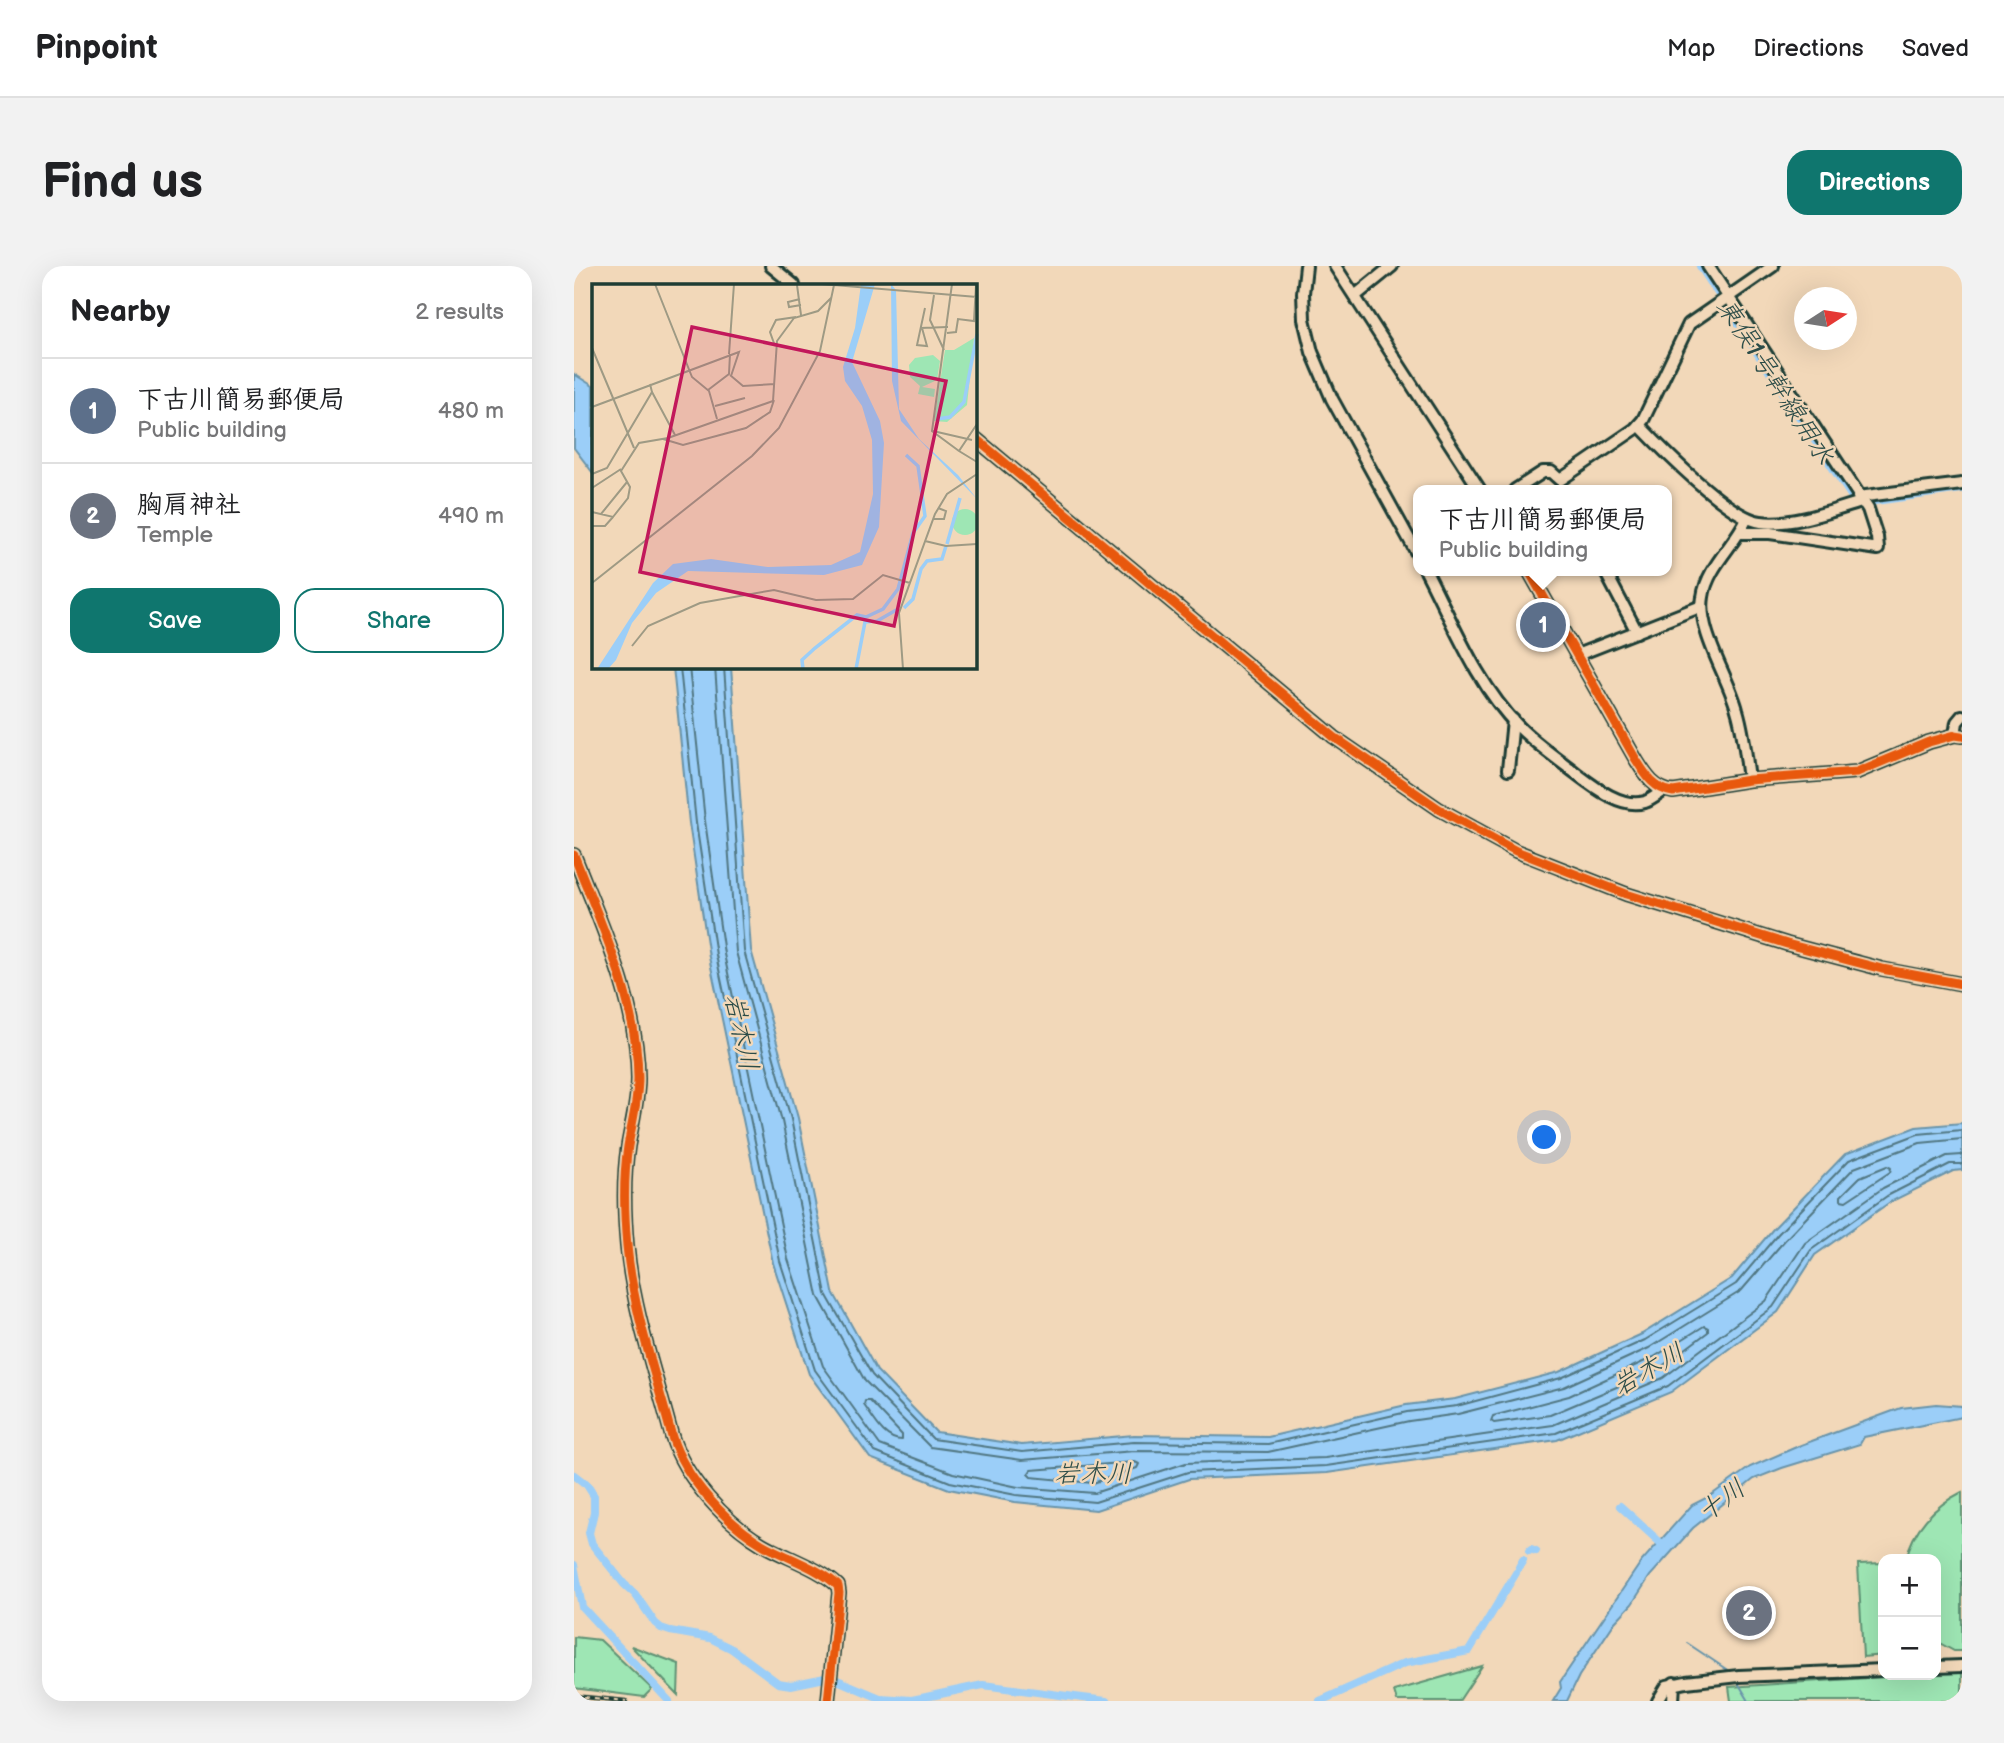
<!DOCTYPE html>
<meta charset="utf-8">
<style>
body{margin:0;font-family:"Balsamiq Sans","Klee One",sans-serif;background:#f2f2f2;color:#202124}
.controls{position:absolute;right:21px;bottom:21px;display:grid;overflow:hidden;border-radius:14px;box-shadow:0 7px 28px #0002}
.controls button{width:63px;height:63px;display:grid;place-items:center;padding:0;border:0;border-bottom:2px solid #e0e0e0;background:#fff;color:#202124;font:35px sans-serif}
.compass{position:absolute;left:1220px;top:21px;width:63px;height:63px;border-radius:50%;background:#fff;box-shadow:0 7px 28px #0002;rotate:78deg}
.you{position:absolute;left:971px;top:872px;width:24px;height:24px;margin:-18px;border:5px solid #fff;border-radius:50%;background:#1a73e8;box-shadow:0 0 0 10px #1a73e833}
.badge{display:grid;place-items:center;width:46px;height:46px;border-radius:50%;background:#0f766e;color:#fff;font-size:23px;font-weight:700}
.pin{position:absolute;translate:-50% -50%;border:4px solid #fff;box-shadow:0 2px 7px #0006}
.popup{position:absolute;left:839px;top:219px;width:259px;height:91px;box-sizing:border-box;display:grid;place-content:center;border-radius:14px;background:#fff;filter:drop-shadow(0 2px 5px #0005);font-size:23px;white-space:nowrap;color:#757577}
.popup b{font-size:26px;color:#202124}
.popup::after{content:'';position:absolute;left:50%;top:100%;margin-left:-14px;border:14px solid transparent;border-top-color:#fff}
.list{margin:0;padding:0;list-style:none}
h2{display:flex;justify-content:space-between;align-items:center;height:91px;margin:0;padding:0 28px;font-size:30px}
h2 small{font-size:23px;font-weight:400;color:#757577}
.list li{display:grid;grid-template-columns:46px 1fr auto;gap:21px;align-items:center;box-sizing:border-box;height:105px;padding:0 28px;border-top:2px solid #e0e0e0}
.list b{display:block;font-size:26px;white-space:nowrap}
.list p{margin:0;font-size:23px;white-space:nowrap;color:#757577}
.list em{font-size:23px;font-style:normal;color:#757577}
.actions{display:flex;gap:14px;padding:21px 28px}
.actions a{flex:1;padding:16px 0;border:2px solid #0f766e;border-radius:21px;text-align:center;font-size:24px;color:#0f766e}
.actions .main{background:#0f766e;color:#fff}
.map{position:relative;flex:none;width:1388px;height:1435px;overflow:hidden;border-radius:21px}
header{display:flex;align-items:center;gap:42px;box-sizing:border-box;height:98px;padding:0 35px;background:#fff;border-bottom:2px solid #e0e0e0}
header strong{font-size:33px}
nav{display:flex;gap:38px;margin-inline-start:auto;font-size:24px}
.intro{display:flex;align-items:center;justify-content:space-between;box-sizing:border-box;height:168px;padding:0 42px}
h1{margin:0;font-size:49px}
.button{padding:18px 32px;border-radius:21px;background:#0f766e;color:#fff;font-size:24px;font-weight:700}
main{display:flex;gap:42px;padding:0 42px}
aside{flex:1;background:#fff;border-radius:21px;box-shadow:0 7px 28px #0002}
.map>svg:first-child{display:block}
</style>
<header>
<strong>Pinpoint</strong>
<nav><a>Map</a><a>Directions</a><a>Saved</a></nav>
</header>
<div class="intro"><h1>Find us</h1><a class="button">Directions</a></div>
<main>
<aside>
<h2>Nearby<small>2 results</small></h2>
<ul class="list">
<li><span class="badge" style="background:#5c6f8a">1</span><div><b>下古川簡易郵便局</b><p>Public building</p></div><em>480 m</em></li>
<li><span class="badge" style="background:#6b7280">2</span><div><b>胸肩神社</b><p>Temple</p></div><em>490 m</em></li>
</ul>
<div class="actions"><a class="main">Save</a><a>Share</a></div>
</aside>
<div class="map">
<svg width="1388" height="1435" viewBox="0 0 1388 1435">
<rect width="100%" height="100%" fill="#f2d8b9"/>
<filter id="ink" filterUnits="userSpaceOnUse"><feTurbulence type="fractalNoise" baseFrequency=".0143" numOctaves="2"/><feDisplacementMap in="SourceGraphic" scale="14" xChannelSelector="R" yChannelSelector="G"/><feConvolveMatrix kernelMatrix="1 2 1 2 8 2 1 2 1" color-interpolation-filters="sRGB"/></filter>
<g filter="url(#ink)">
<g fill="#9ee6b4" stroke="#5e9274" stroke-width="2">
<path d="M1388,1226V1385H1380L1362,1375V1293H1332C1339,1263 1360,1240 1388,1226Z"/>
<polygon points="1309,1297 1309,1389 1289,1391 1284,1298"/>
<polygon points="0,1371 26,1374 78,1423 70,1431 0,1422"/>
<polygon points="57,1380 105,1398 104,1429"/>
<polygon points="908,1400 885,1435 823,1435 820,1425"/>
<polygon points="1388,1406 1388,1435 1157,1435 1155,1421"/>
</g>
<g fill="#9bcef8" stroke="#6994aa" stroke-width="2">
<polygon points="0,108 19,120 19,207 0,182"/>
<polygon points="99,401 157,401 177,684 224,852 259,1026 303,1105 362,1166 448,1179 560,1169 694,1171 832,1139 881,1133 985,1106 1068,1068 1158,1012 1199,963 1271,888 1342,861 1388,857 1388,904 1379,905 1316,936 1241,989 1204,1046 1097,1126 983,1174 753,1207 615,1213 522,1244 441,1236 375,1223 296,1192 235,1108 199,997 135,691 115,557"/>
<polygon points="1362,1138 1388,1140 1388,1151 1290,1171 1286,1178 1208,1202 1180,1213 1119,1262 1076,1310 1058,1338 1041,1356 1005,1410 993,1435 979,1435 987,1422 986,1416 1067,1296 1118,1239 1136,1230 1176,1201 1227,1179 1327,1142"/>
</g>
<g fill="none" stroke-linecap="round" stroke-linejoin="round">
<g stroke="#517782" stroke-width="2">
<polyline points="106,401 122,557 142,689 206,995 241,1104 301,1186 376,1216 442,1229 521,1236 614,1206 752,1200 982,1167 1094,1120 1199,1041 1237,984 1313,930 1376,898 1388,898"/>
<polyline points="115,401 131,555 150,688 214,993 249,1100 306,1179 379,1207 444,1221 520,1227 612,1197 751,1192 979,1159 1089,1112 1192,1035 1231,977 1309,922 1373,890 1388,889"/>
<polyline points="141,401 162,686 208,855 244,1030 291,1115 356,1181 448,1194 561,1185 694,1186 835,1155 884,1148 990,1121 1075,1082 1167,1025 1211,974 1280,902 1346,877 1388,873"/>
<polyline points="150,401 170,685 217,853 252,1028 298,1109 359,1173 448,1186 560,1176 694,1178 833,1146 883,1140 987,1112 1071,1074 1162,1018 1204,968 1275,894 1344,868 1388,864"/>
<polygon points="1313,900 1317,902 1316,906 1272,935 1267,934 1267,930 1286,911"/>
<polygon points="1130,1060 1134,1062 1134,1066 1083,1104 976,1149 920,1157 917,1155 919,1150 995,1130 1080,1091"/>
<path d="M291,1135H296L328,1169V1174C310,1174 300,1153 290,1139Z"/>
<polygon points="561,1196 565,1198 563,1202 519,1217 457,1211 454,1208 457,1204"/>
</g>
<g stroke="#6994aa" stroke-width="2">
<polyline points="1113,1377 1155,1405"/>
<polyline points="1163,1415 1175,1435"/>
</g>
<g stroke="#9bcef8" stroke-width="8">
<polyline points="1126,0 1278,231"/>
<polyline points="1294,236 1388,223"/>
<polyline points="0,1209 13,1219 20,1230 20,1246 15,1267 18,1278 50,1318 61,1328 81,1357 87,1362 96,1365 136,1372 158,1383 204,1417 217,1419 251,1412 263,1414 306,1432 338,1434 409,1419 532,1435"/>
<polyline points="1046,1240 1090,1280"/>
<polyline points="955,1285 957,1283 962,1285"/>
<polyline points="0,1299 8,1341 95,1435"/>
<polyline points="945,1301 949,1294"/>
<polyline points="746,1435 831,1397 895,1385 942,1307"/>
</g>
<g stroke="#1f3d34" stroke-width="16">
<g id="minor">
<polyline points="197,0 220,19"/>
<polyline points="732,0 729,27 730,53 738,86 758,133 845,291"/>
<polyline points="761,0 906,224"/>
<polyline points="1134,0 1294,243 1303,271 1304,283 1196,267 1166,267"/>
<polyline points="781,30 818,0"/>
<path d="M1065,159C1088,183 1155,252 1187,256C1217,260 1258,245 1287,236"/>
<polyline points="401,172 760,471 865,543 942,585 1052,628 1213,678 1308,703 1388,718"/>
<polyline points="941,224 969,206 977,206 986,214 1061,163 1069,154 1115,58 1199,0"/>
<polyline points="1284,231 1388,218"/>
<path d="M1173,252C1161,279 1133,301 1129,331C1123,365 1155,412 1163,444C1170,467 1172,490 1175,514"/>
<path d="M852,305C879,357 903,419 945,461C963,479 984,493 1003,508C1020,521 1048,543 1071,536C1077,534 1083,529 1089,525"/>
<path d="M955,305L1061,492C1071,508 1079,523 1099,526L1175,514L1283,506L1355,476L1381,469L1388,470"/>
<polyline points="1031,305 1063,366"/>
<polyline points="1003,389 1128,340"/>
<polyline points="1381,469 1383,456 1388,450"/>
<polyline points="934,504 939,454"/>
<path d="M0,589C27,658 64,737 64,812C64,835 58,857 54,880C49,913 50,947 53,980C59,1045 82,1109 98,1171C111,1212 151,1256 188,1278C210,1291 246,1302 264,1320L265,1327L254,1435"/>
<polyline points="1362,1401 1388,1400"/>
<polyline points="1084,1435 1093,1420 1112,1416 1165,1410 1309,1404"/>
<polyline points="1099,1435 1100,1417"/>
</g>
</g>
<use href="#minor" stroke="#f2d8b9" stroke-width="10"/>
<g stroke="#1f3d34" stroke-width="4.5">
<polyline id="rail" points="0,1430 52,1435"/>
</g>
<use href="#rail" stroke="#f2d8b9" stroke-width="2" stroke-dasharray="5" stroke-linecap="butt"/>
<g stroke="#f2d8b9" stroke-width="13">
<g id="cycleway">
<polyline points="401,172 760,471 865,543 942,585 1052,628 1213,678 1308,703 1388,718"/>
<path d="M955,305L1061,492C1071,508 1079,523 1099,526L1175,514L1283,506L1355,476L1381,469L1388,470"/>
<path d="M0,589C27,658 64,737 64,812C64,835 58,857 54,880C49,913 50,947 53,980C59,1045 82,1109 98,1171C111,1212 151,1256 188,1278C210,1291 246,1302 264,1320L265,1327L254,1435"/>
</g>
</g>
<use href="#cycleway" stroke="#e8590c" stroke-width="9"/>
</g>
</g>
<g text-anchor="middle" stroke-width="5" stroke-linejoin="round" paint-order="stroke">
<g font-size="26" font-style="italic" fill="#2b4c48" stroke="#f2d8b9">
<text transform="translate(1202 115) rotate(57)" y="9">東俣1号幹線用水</text>
<text transform="translate(168 766) rotate(78)" y="9">岩木川</text>
<text transform="translate(1074 1103) rotate(-30)" y="9">岩木川</text>
<text x="519" y="1216">岩木川</text>
<text transform="translate(1147 1234) rotate(-37)" y="9">十川</text>
</g>
</g>
<g transform="translate(18 18)">
<rect width="385" height="385" fill="#f2d8b9"/>
<path d="M382,54L375,121L355,138L342,137L353,66H362ZM341,71L348,77L345,96L330,103L343,105L342,113L326,110L328,102L318,93L317,81L323,74ZM360 238a13 13 0 1 1 26 0a13 13 0 1 1-26 0Z" fill="#9ee6b4"/>
<path d="M269,0H283L260,78L288,137L292,159L287,243L270,281L232,291L96,287L64,309L40,339L24,376L16,385H5L61,299L81,280L119,275L176,283L239,281L268,268L281,210L280,156L270,122L253,97L251,83L263,44ZM299,0L304,6L307,125L327,155L366,191L385,215L309,137L300,97Z" fill="#9bcef8"/>
<path fill="none" stroke="#9bcef8" stroke-width="3.5" d="M345,135L358,133L372,118L385,50M355,260L368,214M312,324L321,315L329,285L335,277L350,275L354,262M211,385L210,376L223,364L265,331L274,333L291,325L306,305L321,249L333,232L326,182L314,171M264,385L273,338L285,337L306,325"/>
<path fill="none" stroke="#9e9a84" stroke-width="2" d="M63,0L100,93L117,107L125,135M230,0L385,13M360,0L340,147L367,167M205,1L209,31M342,11L338,36L352,66M208,15L196,18L197,23L209,21M328,44L356,43M330,44L335,62L325,61L333,24M355,49L364,48L366,35L382,37L384,0M183,62L178,48L184,36L204,33M0,64L42,164M137,70L142,0M138,91L151,102L183,100M116,106L137,90L138,70M60,108L83,151M123,122L153,114M0,123L147,68L139,92M385,140L367,167L385,178M341,147L380,156M71,155L91,161L154,144L178,128L182,116M0,190L15,184L60,108L58,100M0,204L29,185M0,228L21,233L36,214L38,203L29,187L47,159L76,154L181,117L185,57L202,34L226,27L239,14M9,230L35,198M341,235H352L354,227L346,224M0,242H13L21,233M333,257L354,262L385,260M0,299L160,172L187,144L228,67L242,1M40,362L56,342L108,319L182,306L224,316L261,315L291,291L318,299M311,385L307,329L343,230L355,210L385,190"/>
<path fill="#c2185b" fill-opacity="0.15" stroke="#c2185b" stroke-width="3.5" d="M100,43L354,97L302,342L48,288Z"/>
<rect width="385" height="385" fill="none" stroke="#1f3d34" stroke-width="3.5"/>
</g>
</svg>
<div class="controls">
<button>+</button>
<button>−</button>
</div>
<svg class="compass" viewBox="-18 -18 36 36"><path d="M0-13l5 13h-10z" fill="#e53935"/><path d="M0 13l5-13h-10z" fill="#757577"/></svg>
<div class="you"></div>
<div class="pin badge" style="left:969px;top:359px;background:#5c6f8a">1</div>
<div class="popup"><b>下古川簡易郵便局</b>Public building</div>
<div class="pin badge" style="left:1175px;top:1347px;background:#6b7280">2</div>
</div>
</main>
